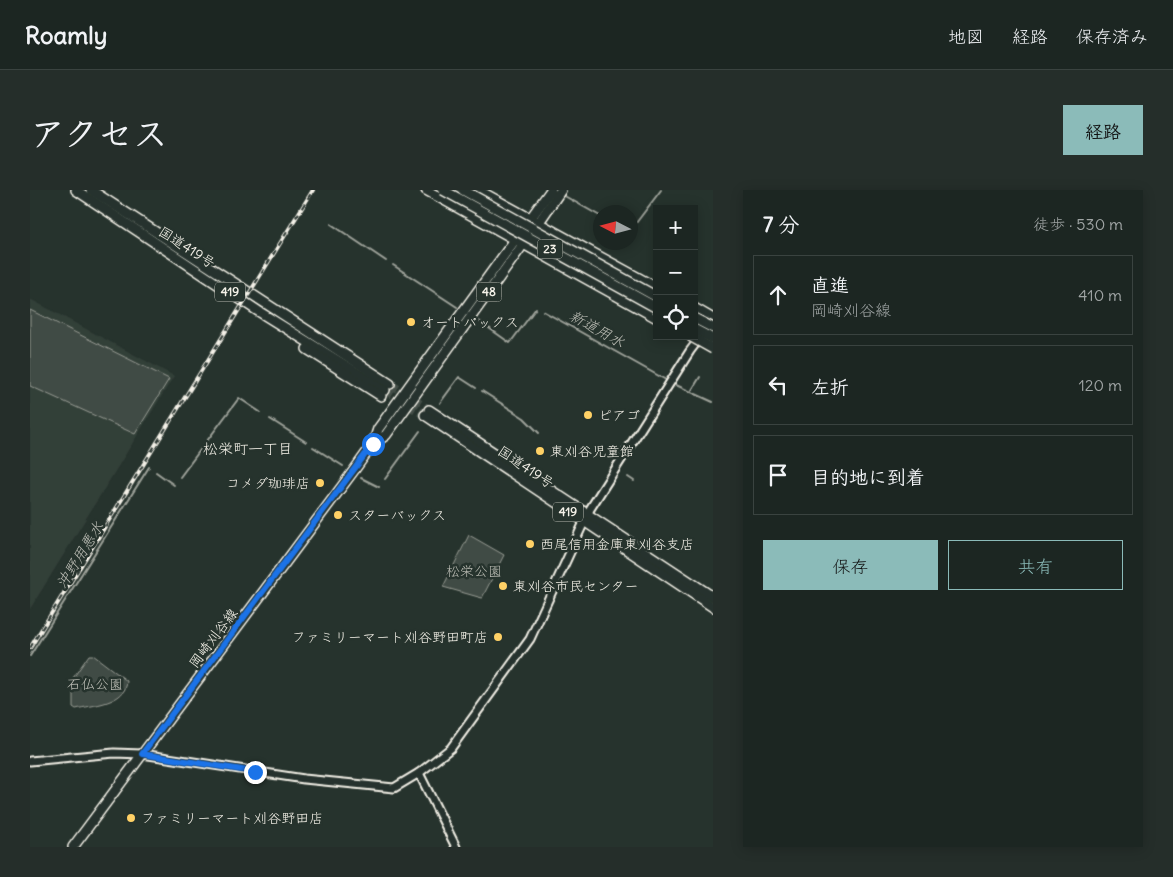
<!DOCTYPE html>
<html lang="ja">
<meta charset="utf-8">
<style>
body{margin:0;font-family:Delius,"Klee One",sans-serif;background:#252e2a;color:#f1f3f6}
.controls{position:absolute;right:15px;top:15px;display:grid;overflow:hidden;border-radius:0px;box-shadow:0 2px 12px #0003}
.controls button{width:45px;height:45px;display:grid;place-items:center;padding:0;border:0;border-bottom:1px solid #3a4340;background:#1c2622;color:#f1f3f6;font:25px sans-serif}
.compass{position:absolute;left:563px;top:15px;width:45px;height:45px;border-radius:50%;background:#1c2622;box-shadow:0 2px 12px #0003;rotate:276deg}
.stop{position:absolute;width:15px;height:15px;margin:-11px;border:4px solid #1a73e8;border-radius:50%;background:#fff}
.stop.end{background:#1a73e8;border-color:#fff;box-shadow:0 1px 5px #0008}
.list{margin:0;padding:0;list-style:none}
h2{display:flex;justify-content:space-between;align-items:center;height:65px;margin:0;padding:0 20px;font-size:21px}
h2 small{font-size:16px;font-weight:400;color:#a0a5a5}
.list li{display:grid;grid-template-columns:32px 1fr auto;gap:15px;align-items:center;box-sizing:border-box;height:80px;margin:0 10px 10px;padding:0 10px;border:1px solid #3a4340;border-radius:0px}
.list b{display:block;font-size:19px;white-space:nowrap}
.list p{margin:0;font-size:16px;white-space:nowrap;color:#a0a5a5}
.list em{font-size:16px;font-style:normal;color:#a0a5a5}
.actions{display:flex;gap:10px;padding:15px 20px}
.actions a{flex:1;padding:11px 0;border:1px solid #8bbbb9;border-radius:0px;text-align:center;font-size:18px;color:#8bbbb9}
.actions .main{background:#8bbbb9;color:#111}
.icon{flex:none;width:28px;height:28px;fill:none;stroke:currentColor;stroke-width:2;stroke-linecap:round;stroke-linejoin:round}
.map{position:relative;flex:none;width:683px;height:657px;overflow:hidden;border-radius:0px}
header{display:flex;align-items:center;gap:30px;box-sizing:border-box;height:70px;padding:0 25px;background:#1c2622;border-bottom:1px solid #3a4340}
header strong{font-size:24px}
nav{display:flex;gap:28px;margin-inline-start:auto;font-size:18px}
.intro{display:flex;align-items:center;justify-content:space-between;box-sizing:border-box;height:120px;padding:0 30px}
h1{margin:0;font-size:35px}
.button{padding:12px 22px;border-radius:0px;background:#8bbbb9;color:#111;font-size:18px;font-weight:700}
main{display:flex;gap:30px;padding:0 30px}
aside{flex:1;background:#1c2622;border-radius:0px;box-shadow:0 2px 12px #0003}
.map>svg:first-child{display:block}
</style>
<header>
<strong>Roamly</strong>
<nav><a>地図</a><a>経路</a><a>保存済み</a></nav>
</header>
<div class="intro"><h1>アクセス</h1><a class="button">経路</a></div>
<main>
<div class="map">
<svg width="683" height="657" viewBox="0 0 683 657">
<rect width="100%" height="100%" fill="#26332d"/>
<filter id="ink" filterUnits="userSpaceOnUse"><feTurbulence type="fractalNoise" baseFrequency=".02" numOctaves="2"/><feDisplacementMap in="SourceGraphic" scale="10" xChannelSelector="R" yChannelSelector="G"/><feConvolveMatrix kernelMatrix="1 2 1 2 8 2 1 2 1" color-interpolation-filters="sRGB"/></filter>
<g filter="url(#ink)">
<polygon fill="#333f39" points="0,109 144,186 0,419"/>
<g fill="#414b45" stroke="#9a9e96">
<polygon points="0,120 139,189 105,244 0,196"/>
<polygon points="439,345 474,365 452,408 413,397"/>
<path d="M59,465H63L97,491C96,514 62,515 46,519L43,517V488Z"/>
</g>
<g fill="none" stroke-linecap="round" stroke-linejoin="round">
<g stroke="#9fa39b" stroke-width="2">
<polyline points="531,4 570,26"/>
<polyline points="301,34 356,71"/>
<polyline points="600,41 631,0"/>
<polyline points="363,75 427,117"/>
<polyline points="513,121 636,190"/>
<polyline points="449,131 480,153 506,118"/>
<polyline points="646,195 683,212"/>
<polyline points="662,200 670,187"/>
<polyline points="452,201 494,228 509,243"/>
<polyline points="410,213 429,187 446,198"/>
<polyline points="240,229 276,252"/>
<polyline points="283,257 313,276"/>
<polyline points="126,282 144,295"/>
<polyline points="150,287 209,208 230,222"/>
<polyline points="598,287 604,291"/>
<polyline points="331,288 349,297"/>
<polyline points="355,289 390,241"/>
<polyline points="0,466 119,277"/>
</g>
<g stroke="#455049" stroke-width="9" stroke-dasharray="9 4.5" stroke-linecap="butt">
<polyline points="360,194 399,220"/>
<polyline points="355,200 395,225"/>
</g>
<g stroke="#f4f1e8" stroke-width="11">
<g id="tertiary">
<polyline points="0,571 84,563 112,564 274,589 364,598 389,583 426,657"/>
<polyline points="389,583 421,558 500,449 560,319 660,161 682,132"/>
</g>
</g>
<g stroke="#f4f1e8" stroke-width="12">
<g id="primary">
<polyline points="505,38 531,0"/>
<polyline points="343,254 356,245 497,49"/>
<polyline points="43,657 325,279 343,254 348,239 521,0"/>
</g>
</g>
<g stroke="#f4f1e8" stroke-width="12">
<g id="trunk">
<polyline points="46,0 228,121 355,200"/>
<polyline points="61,0 360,194"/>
<polyline points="396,0 627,128"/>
<polyline points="448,0 627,98"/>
<polyline points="664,118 683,129"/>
<polyline points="277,159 351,206"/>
<polyline points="399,220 683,407"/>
<polyline points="395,225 683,417"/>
</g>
</g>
<use href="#tertiary" stroke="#26332d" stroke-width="7"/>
<use href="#primary" stroke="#26332d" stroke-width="9"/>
<use href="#trunk" stroke="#26332d" stroke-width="9"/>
<g stroke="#f4f1e8" stroke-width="4">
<polyline id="rail" points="0,458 283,0"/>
</g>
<use href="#rail" stroke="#26332d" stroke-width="2" stroke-dasharray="5.5" stroke-linecap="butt"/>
<g stroke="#f4f1e8" stroke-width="12" stroke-linecap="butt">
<g id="trunk-bridge">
<polyline points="413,0 627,118"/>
<polyline points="433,0 627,107"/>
<polyline points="664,128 683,138"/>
<polyline points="664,139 683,149"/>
<polyline points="660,146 683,159"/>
</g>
</g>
<use href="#trunk-bridge" stroke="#26332d" stroke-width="9"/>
</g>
</g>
<g fill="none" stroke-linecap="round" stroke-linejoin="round" filter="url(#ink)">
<polyline stroke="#1a73e8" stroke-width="6" points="225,582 112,564 343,254"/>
</g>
<g fill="#ffd166" stroke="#26332d" stroke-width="2">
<circle cx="381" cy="132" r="5"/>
<circle cx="558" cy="225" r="5"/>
<circle cx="510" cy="261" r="5"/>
<circle cx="290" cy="293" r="5"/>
<circle cx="308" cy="325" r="5"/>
<circle cx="500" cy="354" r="5"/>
<circle cx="473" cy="396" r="5"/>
<circle cx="468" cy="447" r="5"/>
<circle cx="101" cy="628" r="5"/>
</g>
<g text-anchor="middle" stroke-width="5" stroke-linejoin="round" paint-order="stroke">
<g fill="#26332d" stroke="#b6b8b0" stroke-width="1">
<rect x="507.5" y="49.5" width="25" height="19" rx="4"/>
<rect x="185" y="92.5" width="30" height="19" rx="4"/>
<rect x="446.5" y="92.5" width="25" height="19" rx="4"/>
<rect x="523" y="312.5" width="30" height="19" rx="4"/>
</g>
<g font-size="12" font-weight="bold" fill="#f4f1e8">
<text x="520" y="63">23</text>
<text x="200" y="106">419</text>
<text x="459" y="106">48</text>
<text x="538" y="326">419</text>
</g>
<g font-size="14" fill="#f4f1e8" stroke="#26332d">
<text transform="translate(157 57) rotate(33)" y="5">国道419号</text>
<text transform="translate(496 277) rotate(34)" y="5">国道419号</text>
<text transform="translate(183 448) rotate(-53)" y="5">岡崎刈谷線</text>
</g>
<g font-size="14" fill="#f4f1e8" stroke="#26332d" text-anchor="start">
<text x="391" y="137">オートバックス</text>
<text x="568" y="230">ピアゴ</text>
<text x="520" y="266">東刈谷児童館</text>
<text x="280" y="298" text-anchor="end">コメダ珈琲店</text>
<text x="318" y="330">スターバックス</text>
<text x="510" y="359">西尾信用金庫東刈谷支店</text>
<text x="483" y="401">東刈谷市民センター</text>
<text x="458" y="452" text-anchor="end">ファミリーマート刈谷野田町店</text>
<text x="111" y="633">ファミリーマート刈谷野田店</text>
</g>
<g font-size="14" fill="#bebfb7" stroke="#26332d">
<text x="444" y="386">松栄公園</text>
<text x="65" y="499">石仏公園</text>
</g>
<g font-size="15" font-style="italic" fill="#bcbdb5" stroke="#26332d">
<text transform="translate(567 139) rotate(29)" y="5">新道用水</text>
<text transform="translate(50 365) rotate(-58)" y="5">沖野用悪水</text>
</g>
<g font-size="15" fill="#f4f1e8" stroke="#26332d">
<text x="218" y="264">松栄町一丁目</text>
</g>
</g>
</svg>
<div class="controls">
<button>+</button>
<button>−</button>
<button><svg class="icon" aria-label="locate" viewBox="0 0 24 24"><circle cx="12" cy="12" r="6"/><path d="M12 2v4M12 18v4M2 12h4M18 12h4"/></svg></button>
</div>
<svg class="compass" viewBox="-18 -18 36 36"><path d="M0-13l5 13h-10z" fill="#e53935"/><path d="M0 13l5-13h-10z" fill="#a0a5a5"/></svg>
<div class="stop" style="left:343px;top:254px"></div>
<div class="stop end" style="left:225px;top:582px"></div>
</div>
<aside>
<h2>7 分<small>徒歩 · 530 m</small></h2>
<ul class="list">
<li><svg class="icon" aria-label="ahead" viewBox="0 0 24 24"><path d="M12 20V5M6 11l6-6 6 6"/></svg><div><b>直進</b><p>岡崎刈谷線</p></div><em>410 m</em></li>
<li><svg class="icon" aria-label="left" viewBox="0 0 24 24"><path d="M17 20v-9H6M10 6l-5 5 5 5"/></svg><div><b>左折</b></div><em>120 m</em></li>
<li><svg class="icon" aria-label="arrive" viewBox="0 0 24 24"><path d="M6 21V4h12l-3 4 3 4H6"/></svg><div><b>目的地に到着</b></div></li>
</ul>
<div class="actions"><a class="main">保存</a><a>共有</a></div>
</aside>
</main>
